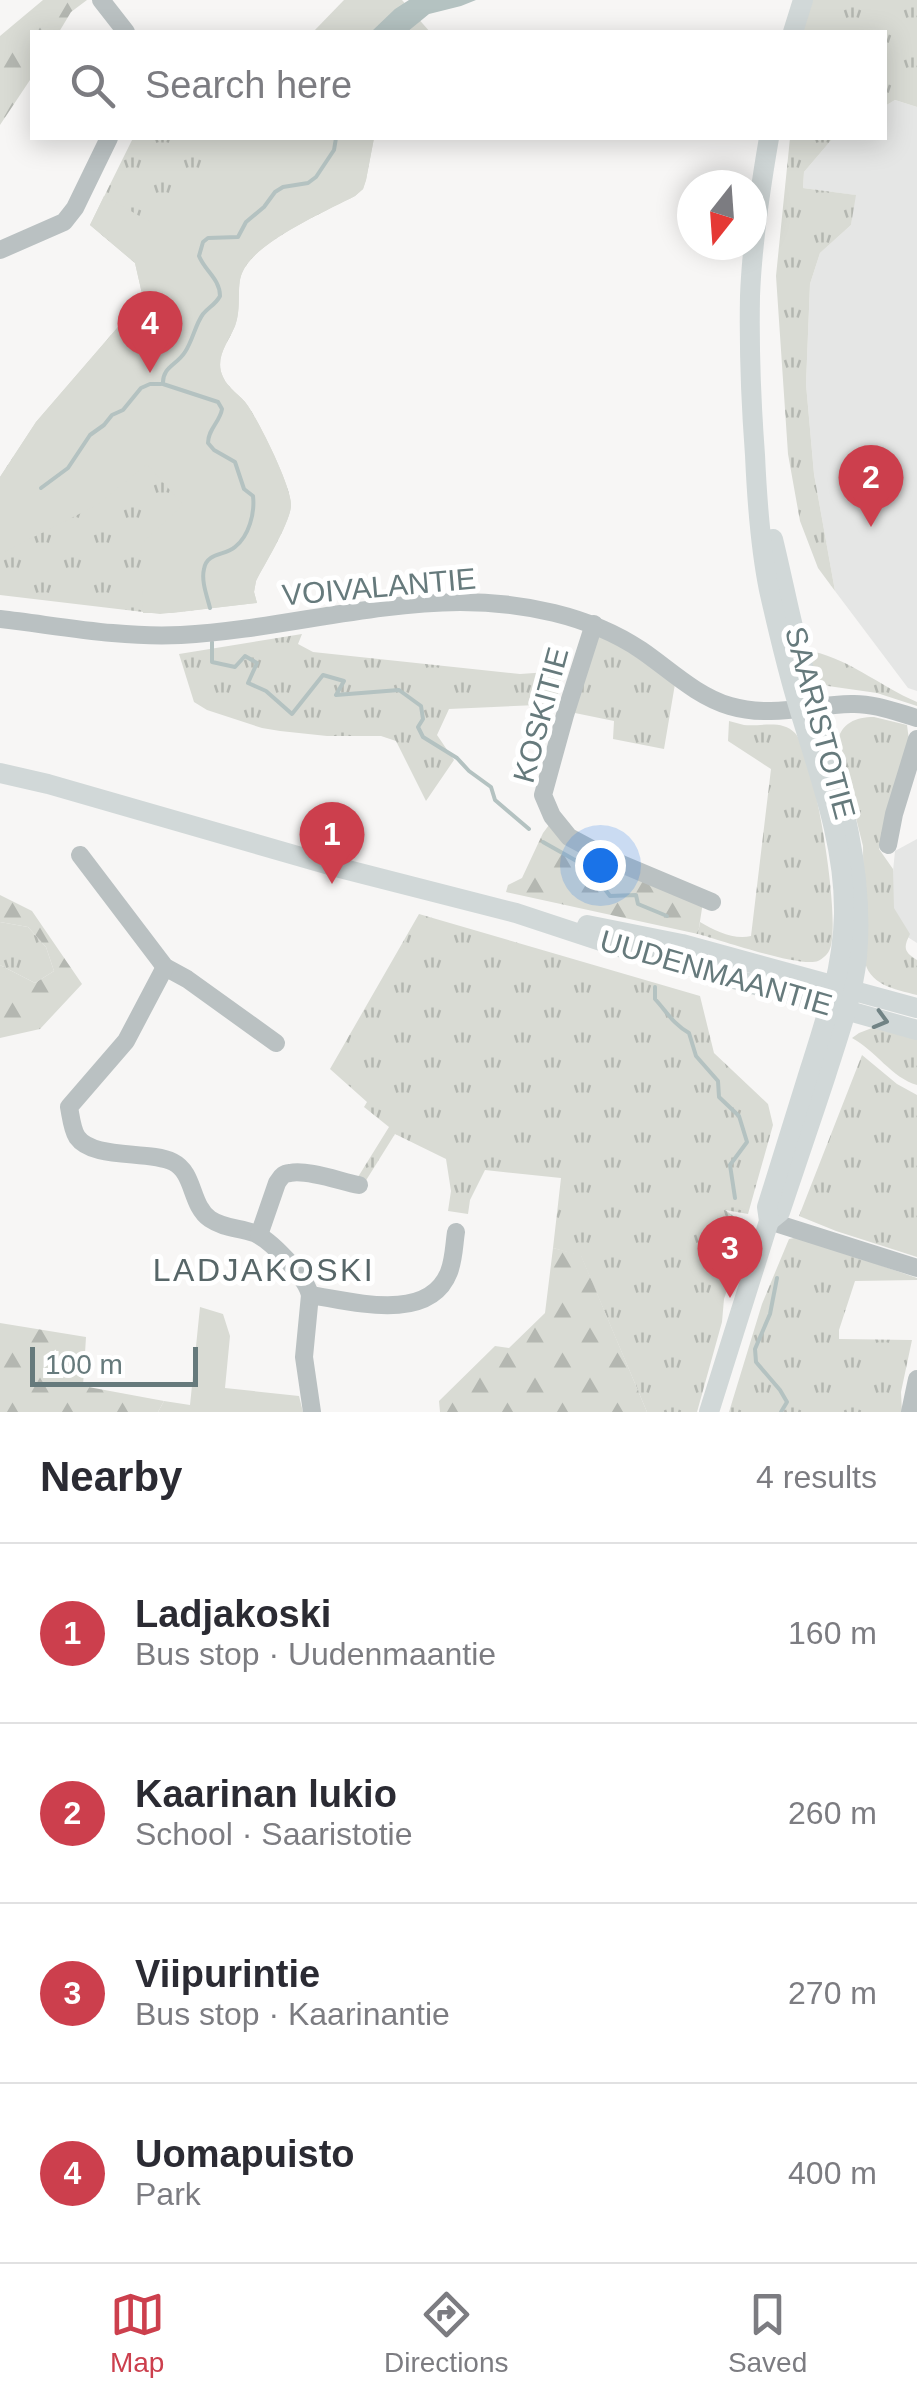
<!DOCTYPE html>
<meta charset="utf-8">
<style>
body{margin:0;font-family:Helvetica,sans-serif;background:#f7f7f7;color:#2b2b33}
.compass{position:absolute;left:677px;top:170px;width:90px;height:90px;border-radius:50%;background:#fff;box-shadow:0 5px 25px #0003;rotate:197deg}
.scale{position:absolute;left:30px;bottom:25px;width:168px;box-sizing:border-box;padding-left:10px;border:5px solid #667a7c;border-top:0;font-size:28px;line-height:35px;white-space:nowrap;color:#667a7c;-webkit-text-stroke:8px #fff;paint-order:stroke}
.you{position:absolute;left:600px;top:865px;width:35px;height:35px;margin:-25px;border:8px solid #fff;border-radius:50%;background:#1a73e8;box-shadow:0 0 0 15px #1a73e833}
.badge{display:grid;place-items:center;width:65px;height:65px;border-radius:50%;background:#cc3f4d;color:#fff;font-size:32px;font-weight:700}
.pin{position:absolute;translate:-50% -82px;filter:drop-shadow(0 2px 5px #0008)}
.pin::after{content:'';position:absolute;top:52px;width:35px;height:30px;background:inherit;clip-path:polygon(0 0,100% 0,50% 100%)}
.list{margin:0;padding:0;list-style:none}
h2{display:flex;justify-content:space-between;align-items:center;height:130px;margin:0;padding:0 40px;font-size:42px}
h2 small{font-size:32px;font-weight:400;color:#7c7c81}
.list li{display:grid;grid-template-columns:65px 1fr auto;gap:30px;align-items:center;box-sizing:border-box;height:180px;padding:0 40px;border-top:2px solid #e1e1e2}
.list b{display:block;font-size:38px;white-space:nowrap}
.list p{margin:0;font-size:32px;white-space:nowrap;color:#7c7c81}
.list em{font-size:32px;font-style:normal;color:#7c7c81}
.icon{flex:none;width:55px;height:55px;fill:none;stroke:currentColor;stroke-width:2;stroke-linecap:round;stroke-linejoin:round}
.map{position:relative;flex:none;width:917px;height:1412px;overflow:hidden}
.search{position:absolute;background:#fff;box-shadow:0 5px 25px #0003;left:30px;right:30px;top:30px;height:110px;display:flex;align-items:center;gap:25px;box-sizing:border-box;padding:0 35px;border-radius:0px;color:#7c7c81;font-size:38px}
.sheet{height:850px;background:#fff}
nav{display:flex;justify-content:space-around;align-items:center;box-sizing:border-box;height:140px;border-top:2px solid #e1e1e2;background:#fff;font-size:28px;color:#7c7c81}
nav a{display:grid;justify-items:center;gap:5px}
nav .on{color:#cc3f4d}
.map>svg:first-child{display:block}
</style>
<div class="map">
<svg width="917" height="1412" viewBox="0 0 917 1412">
<defs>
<pattern id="grass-tufts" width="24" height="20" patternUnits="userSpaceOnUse" patternTransform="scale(2.5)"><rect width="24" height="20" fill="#d9dbd4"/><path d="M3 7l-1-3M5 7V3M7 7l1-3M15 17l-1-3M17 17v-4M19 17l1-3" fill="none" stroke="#b4b7b1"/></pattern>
<pattern id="forest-firs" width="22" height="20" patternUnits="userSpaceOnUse" patternTransform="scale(2.5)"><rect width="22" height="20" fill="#d9dbd4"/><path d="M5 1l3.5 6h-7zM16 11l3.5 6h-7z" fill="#b4b7b1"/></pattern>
</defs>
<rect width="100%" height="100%" fill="#f7f6f5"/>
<g fill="#e5e6e5">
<polygon points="895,100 917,107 917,691 908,688 835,591 814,474 806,384 810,284 820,253 851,225 855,195 803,188 804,172 833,138 884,138 885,106"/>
<polygon points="917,839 917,943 906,936 890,902 895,851"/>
</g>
<g fill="url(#grass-tufts)">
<polygon points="811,0 917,0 917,107 895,100 885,106 884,32 803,32"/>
<path d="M133,138H374L366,180L363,189L355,196C326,211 253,243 242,273C236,287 242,308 235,326C228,343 214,358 223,377C228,389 241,395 248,406C260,424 290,484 291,504C292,520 264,565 256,581L254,592L257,603L160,614L0,595V477L36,422L143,298L135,263L90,225Z"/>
<polygon points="790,138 833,138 804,172 803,188 856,195 851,225 820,253 810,284 806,384 814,474 835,591 818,568 800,521 788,454 776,276"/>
<polygon points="596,633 616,643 675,684 664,749 613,739 614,721 570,712"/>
<polygon points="302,634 298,644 313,652 520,674 563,671 555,709 537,705 449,709 437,735 454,760 426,801 396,741 381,736 327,736 280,731 262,728 207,710 194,702 179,654"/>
<path d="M805,650C846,656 879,686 917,702V706L877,693L828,686L815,677Z"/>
<path d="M874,717L907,725L909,740L879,849L893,869L894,908L910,934C903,948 904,952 917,960V995C894,989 868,985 864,958L863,846L837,742C842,723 855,717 874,717Z"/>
<path d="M729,721C734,722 739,724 744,725C760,727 782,719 795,733C814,753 843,926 829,951C827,955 822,959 818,961C801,968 720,940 698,934L700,922C715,931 734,940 751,936L771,769L728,741Z"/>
<polygon points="419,914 700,996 714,1053 768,1104 773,1125 748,1214 725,1210 743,1223 748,1230 724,1299 722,1322 697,1412 647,1412 581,1256 553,1248 561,1178 485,1170 470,1200 468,1214 448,1211 451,1191 446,1159 395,1134 365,1182 358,1177 389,1127 364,1107 367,1102 330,1069"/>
<polygon points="0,922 28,927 46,947 54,971 35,983 0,965"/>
<path d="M872,1028H878L917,1038V1085C892,1078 875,1050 852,1038L859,1033Z"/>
<polygon points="862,1055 897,1084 917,1095 917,1257 836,1231 799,1216"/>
<polygon points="799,1237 917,1278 917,1280 855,1281 839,1330 839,1339 912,1340 901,1392 902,1412 729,1412 762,1304 789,1239"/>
</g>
<g fill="url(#forest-firs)">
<polygon points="43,0 87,0 71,12 59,32 32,32 32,77 0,125 0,36"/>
<polygon points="552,821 703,902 698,934 506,892 508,885 522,878 543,833"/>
<polygon points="0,895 32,911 82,984 40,1029 0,1038 0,965 35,983 54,971 46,947 28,927 0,922"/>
<polygon points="553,1248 581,1255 647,1412 440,1412 439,1401 495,1346 509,1348 545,1313"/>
<polygon points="0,1323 86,1337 83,1386 164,1401 158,1412 0,1412"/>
</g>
<g fill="#d9dbd4">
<polygon points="344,0 402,0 430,32 313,32"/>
<path d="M208,138H374L366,180L363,189L355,196C326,211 253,243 242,273C236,287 242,308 235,326C228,343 214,358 223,377C228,389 241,395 248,406C260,424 290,484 291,504C292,520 264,565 256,581L254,592L257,603L172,613H143L141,544L183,505L147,464L97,505L0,554V477L36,422L143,298L135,263L90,225L104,196L152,223L225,150Z"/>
<polygon points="200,1307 223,1314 230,1336 225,1388 299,1396 303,1412 158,1412 164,1401 190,1405"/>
</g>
<polygon fill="#b4c2c1" points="409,0 476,0 461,6 429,14 407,32 371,32 395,9"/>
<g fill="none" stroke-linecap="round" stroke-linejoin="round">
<g stroke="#b4c2c1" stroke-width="4">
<polyline points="41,488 68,468 90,435 104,425 112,415 123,410 141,388 150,384 161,384"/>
<path d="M210,608C207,596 201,581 204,569C207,552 225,556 235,547C249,536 255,513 253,496L244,489L235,462L214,450L208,443C208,429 220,422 222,409L218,402L163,384C162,367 177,365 185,352C193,340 195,325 203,314C209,307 216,304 220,296C220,279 205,271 199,256L203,242L208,238L238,237L246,222L264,207L275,192L283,187L308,183L316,177L334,150L336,138"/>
<polyline points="212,642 212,662 235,667 245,656 257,663 248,683 266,691 292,714 323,675 344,681 336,695 399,690 421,706 423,719 418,727 423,737 457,758 469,771 491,787 495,800 529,829"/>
<polyline points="543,842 589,868 610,896 636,895 638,904 667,916"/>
<path d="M655,987V999C667,1012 673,1024 689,1033L696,1056L718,1081L719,1097L739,1116L747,1142L730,1165L735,1198"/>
<polyline points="777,1278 770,1314 755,1349 756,1362 780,1390 787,1402 781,1412"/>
</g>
<g stroke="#bac1c2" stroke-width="18">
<polyline points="101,0 126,32"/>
<polyline points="0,250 64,222 75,208 109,138"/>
<path d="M0,619C60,626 120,638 181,635C274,630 366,603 460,602C521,602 589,615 641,650C669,669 696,696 730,706C770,718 811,705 851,704C873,703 896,712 917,718"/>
<polyline points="594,624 565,715 543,795 552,816 569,837 612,860 712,902"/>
<polyline points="888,845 894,814 917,739"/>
<polyline points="80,855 165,967 187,979 276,1043"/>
<path d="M165,967L126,1041L69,1107C71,1117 72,1129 77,1137C93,1160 148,1150 173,1162C195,1173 190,1205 210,1219C223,1228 240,1228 254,1233C271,1240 306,1277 310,1295L304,1357L312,1412"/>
<polyline points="769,1221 917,1268"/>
<path d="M259,1235L277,1183C282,1176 282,1174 290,1173C307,1169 342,1182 359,1185"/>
<path d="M310,1295C351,1301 429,1324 449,1272C454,1259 454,1245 456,1232"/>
<polyline points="910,1412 917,1379"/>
</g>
<g stroke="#d1d8d8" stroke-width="20">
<polyline points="793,32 803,0"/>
<polyline points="0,773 48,784 336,867 516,913 616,946 917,1030"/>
<polyline points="587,925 682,944 917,1008"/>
<path d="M769,1221L780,1212C795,1167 811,1121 826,1075C838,1037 853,996 857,957C866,857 832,767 805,673C792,629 784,584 773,539"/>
<path d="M709,1412L769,1221L767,1207C781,1161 796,1115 810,1069C826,1019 843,968 844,914C845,843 819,775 799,708C787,669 778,630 769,590C760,546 757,500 755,455C751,402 749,349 750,296C752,243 760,190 769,138"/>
</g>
</g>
<defs><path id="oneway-chevron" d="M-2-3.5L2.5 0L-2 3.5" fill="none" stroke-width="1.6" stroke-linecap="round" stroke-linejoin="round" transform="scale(2.5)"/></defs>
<use stroke="#718385" href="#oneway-chevron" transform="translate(881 1020) rotate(16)"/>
<g text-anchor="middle" stroke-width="10" stroke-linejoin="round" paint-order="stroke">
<g font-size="30" fill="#667a7c" stroke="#fff">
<text transform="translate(379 587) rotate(-5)" y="10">VOIVALANTIE</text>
<text transform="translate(541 715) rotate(-75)" y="10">KOSKITIE</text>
<text transform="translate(820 723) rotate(75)" y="10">SAARISTOTIE</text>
<text transform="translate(716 973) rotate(16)" y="10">UUDENMAANTIE</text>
</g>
<g font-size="32" letter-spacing="2.5" fill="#576668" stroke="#fff">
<text x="264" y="1281">LADJAKOSKI</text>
</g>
</g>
</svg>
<svg class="compass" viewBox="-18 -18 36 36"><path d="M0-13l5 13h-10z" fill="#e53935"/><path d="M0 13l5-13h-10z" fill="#7c7c81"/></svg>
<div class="scale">100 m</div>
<div class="you"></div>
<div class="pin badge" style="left:332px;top:884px">1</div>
<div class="pin badge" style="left:871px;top:527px">2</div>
<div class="pin badge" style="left:730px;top:1298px">3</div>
<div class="pin badge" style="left:150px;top:373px">4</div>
<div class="search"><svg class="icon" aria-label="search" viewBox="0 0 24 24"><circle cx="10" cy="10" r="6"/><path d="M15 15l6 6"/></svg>Search here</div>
</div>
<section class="sheet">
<h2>Nearby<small>4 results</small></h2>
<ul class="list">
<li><span class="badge">1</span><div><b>Ladjakoski</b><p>Bus stop · Uudenmaantie</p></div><em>160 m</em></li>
<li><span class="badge">2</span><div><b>Kaarinan lukio</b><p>School · Saaristotie</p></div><em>260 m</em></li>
<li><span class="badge">3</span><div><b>Viipurintie</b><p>Bus stop · Kaarinantie</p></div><em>270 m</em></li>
<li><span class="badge">4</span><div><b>Uomapuisto</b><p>Park</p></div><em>400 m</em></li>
</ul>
</section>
<nav>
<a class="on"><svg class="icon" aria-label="map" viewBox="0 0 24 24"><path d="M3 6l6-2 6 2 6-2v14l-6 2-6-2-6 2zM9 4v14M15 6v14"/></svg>Map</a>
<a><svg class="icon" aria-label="directions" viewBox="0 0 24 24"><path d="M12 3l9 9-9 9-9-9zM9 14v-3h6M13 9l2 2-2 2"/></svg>Directions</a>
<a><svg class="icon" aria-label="saved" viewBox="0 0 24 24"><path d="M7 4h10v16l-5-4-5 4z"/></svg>Saved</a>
</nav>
